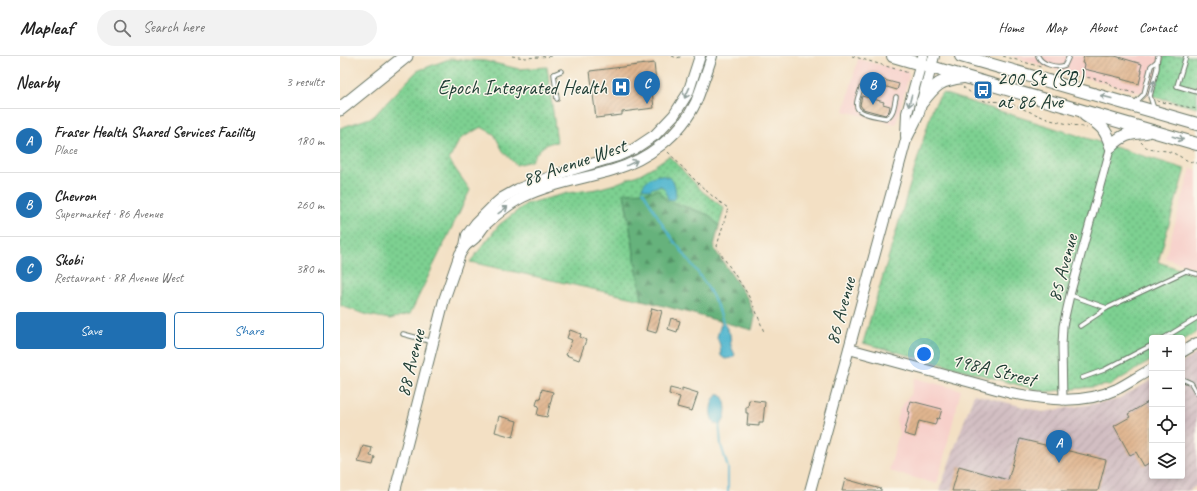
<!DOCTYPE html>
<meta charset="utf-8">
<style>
body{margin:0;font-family:Caveat,sans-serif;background:#f2f2f2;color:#222}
.controls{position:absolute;right:12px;bottom:12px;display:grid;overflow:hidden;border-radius:4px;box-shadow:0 2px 6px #0003}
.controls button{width:36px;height:36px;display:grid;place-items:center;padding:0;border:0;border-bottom:1px solid #e0e0e0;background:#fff;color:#222;font:20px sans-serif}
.you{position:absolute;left:584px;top:298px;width:14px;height:14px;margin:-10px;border:3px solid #fff;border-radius:50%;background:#1a73e8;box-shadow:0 0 0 6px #1a73e833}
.badge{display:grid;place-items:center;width:26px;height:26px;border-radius:50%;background:#1f6fb2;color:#fff;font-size:13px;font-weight:700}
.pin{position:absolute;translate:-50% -33px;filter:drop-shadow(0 1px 2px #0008)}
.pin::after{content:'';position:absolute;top:21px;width:14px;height:12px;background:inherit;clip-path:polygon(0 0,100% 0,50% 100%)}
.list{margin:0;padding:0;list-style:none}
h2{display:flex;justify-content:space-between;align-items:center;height:52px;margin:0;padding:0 16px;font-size:17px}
h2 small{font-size:13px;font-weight:400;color:#767676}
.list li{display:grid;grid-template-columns:26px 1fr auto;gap:12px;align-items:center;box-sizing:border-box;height:64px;padding:0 16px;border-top:1px solid #e0e0e0}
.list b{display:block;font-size:15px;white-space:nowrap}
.list p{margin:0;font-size:13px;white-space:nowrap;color:#767676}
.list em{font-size:13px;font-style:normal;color:#767676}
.actions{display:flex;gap:8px;padding:12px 16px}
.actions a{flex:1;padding:9px 0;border:1px solid #1f6fb2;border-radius:4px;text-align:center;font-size:14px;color:#1f6fb2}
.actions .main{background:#1f6fb2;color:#fff}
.icon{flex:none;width:22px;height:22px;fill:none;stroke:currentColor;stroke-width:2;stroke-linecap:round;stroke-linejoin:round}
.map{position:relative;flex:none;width:857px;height:435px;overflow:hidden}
header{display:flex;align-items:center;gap:24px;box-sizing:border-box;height:56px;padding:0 20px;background:#fff;border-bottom:1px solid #e0e0e0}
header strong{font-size:19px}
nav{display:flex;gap:22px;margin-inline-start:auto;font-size:14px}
.search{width:280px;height:36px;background:#f2f2f2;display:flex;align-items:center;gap:10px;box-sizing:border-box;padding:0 14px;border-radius:22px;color:#767676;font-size:15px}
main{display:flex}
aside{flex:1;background:#fff}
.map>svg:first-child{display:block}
</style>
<header>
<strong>Mapleaf</strong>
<div class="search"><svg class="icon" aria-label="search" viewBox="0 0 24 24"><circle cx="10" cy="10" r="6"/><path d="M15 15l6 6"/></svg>Search here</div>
<nav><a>Home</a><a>Map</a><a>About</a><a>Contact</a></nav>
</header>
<main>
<aside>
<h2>Nearby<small>3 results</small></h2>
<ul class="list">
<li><span class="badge">A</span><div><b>Fraser Health Shared Services Facility</b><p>Place</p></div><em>180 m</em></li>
<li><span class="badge">B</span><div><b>Chevron</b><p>Supermarket · 86 Avenue</p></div><em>260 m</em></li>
<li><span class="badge">C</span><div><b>Skobi</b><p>Restaurant · 88 Avenue West</p></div><em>380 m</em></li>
</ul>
<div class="actions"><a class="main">Save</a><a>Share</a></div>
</aside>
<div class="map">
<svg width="857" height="435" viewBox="0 0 857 435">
<defs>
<pattern id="industrial-furrows" width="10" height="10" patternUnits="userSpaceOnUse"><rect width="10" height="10" fill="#d2bec2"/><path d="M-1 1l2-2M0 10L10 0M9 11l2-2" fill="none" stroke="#aa9c9e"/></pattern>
<pattern id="grass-dots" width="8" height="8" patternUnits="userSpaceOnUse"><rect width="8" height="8" fill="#7dd091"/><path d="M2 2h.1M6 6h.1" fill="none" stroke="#6a7" stroke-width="1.8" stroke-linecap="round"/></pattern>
<pattern id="forest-firs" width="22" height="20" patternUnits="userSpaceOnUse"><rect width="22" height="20" fill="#66b27b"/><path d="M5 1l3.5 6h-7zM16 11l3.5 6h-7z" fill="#539266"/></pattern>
<pattern id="building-hatch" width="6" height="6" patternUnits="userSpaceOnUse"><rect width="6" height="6" fill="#e0b58f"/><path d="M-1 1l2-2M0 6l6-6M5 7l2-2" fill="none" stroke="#b59476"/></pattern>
</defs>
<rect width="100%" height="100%" fill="#fbf7ec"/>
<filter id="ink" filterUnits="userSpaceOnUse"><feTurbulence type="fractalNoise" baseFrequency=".025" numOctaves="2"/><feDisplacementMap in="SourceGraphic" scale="8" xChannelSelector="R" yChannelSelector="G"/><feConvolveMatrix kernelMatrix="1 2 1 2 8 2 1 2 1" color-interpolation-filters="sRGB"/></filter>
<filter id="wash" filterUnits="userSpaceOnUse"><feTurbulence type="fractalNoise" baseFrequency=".012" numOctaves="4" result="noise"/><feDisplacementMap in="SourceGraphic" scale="16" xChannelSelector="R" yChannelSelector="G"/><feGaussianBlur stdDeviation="0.9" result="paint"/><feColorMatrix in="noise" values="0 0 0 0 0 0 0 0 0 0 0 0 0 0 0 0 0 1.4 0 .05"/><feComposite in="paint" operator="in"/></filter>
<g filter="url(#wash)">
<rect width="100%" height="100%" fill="#f3e0c4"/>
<g fill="#f7d0ca">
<polygon points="670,0 857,0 857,52 731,18"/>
<polygon points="518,3 568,16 569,20 556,68 504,55"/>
<polygon points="851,112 857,114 857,213 825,202"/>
<polygon points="575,322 621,334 597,428 549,415 559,377 556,363 561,351 571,337"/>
</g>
<polygon fill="url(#industrial-furrows)" points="857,297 857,429 849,435 599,435 634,338 703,356 776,344 812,324 812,420 842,420 842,307"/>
<g fill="url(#grass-dots)" stroke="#4e8662">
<polygon points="824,0 857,0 857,52 813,40"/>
<path d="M109,3L145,5L179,13L207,11L217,86C204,86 198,95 191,105L176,109L163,95L154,78L141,71L120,83L109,104L130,134L70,258L50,263L28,259L1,250L0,72L33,61L77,15Z"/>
<polygon points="602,37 845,113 818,206 857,219 857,276 842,285 842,282 812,282 812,304 770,329 705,336 523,287 593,51"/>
<polygon points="329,100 363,136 384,152 379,170 369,159 326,144 309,136 284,137 302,244 130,206 159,169 186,148 228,137 257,133 275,128 300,118 314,110"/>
</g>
<polygon fill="url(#forest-firs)" stroke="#427858" points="318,133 326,144 369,159 379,170 374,190 375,194 408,243 415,261 412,274 302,244 284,137 309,136"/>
<g fill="#50b5ce" stroke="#387981">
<path d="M320,119C335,122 335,127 336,141L334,144L328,143C324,129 323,127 309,134L302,132C305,124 312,120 320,119Z"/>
<polygon points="381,268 385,269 390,278 391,290 395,299 392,302 385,303 381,300 380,289 377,281"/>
<path d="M377,339H381C388,347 387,361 381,369C367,369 369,346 377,339Z"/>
</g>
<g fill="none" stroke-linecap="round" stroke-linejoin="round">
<g stroke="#50b5ce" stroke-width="2">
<path d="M303,135C313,152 322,169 334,185C355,213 375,235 384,270"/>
<polyline points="379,366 381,389 388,412 388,435"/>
</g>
</g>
<g id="blocks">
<g fill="url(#building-hatch)">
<polygon points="744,0 775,0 802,8 800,15 802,15 799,28 781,23 782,22 744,13 745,8 742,7"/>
<polygon points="314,7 316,26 311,27 314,52 282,56 282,59 256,62 250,15"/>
<polygon points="529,20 559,28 557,34 527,25"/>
<polygon points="522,40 544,46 543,48 550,50 549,55 545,59 523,53 520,49"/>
<polygon points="312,252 322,255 316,277 306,274"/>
<polygon points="331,262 340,265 337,276 328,273"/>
<polygon points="230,274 241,278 240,281 246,284 239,304 226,299 232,284 227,282"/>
<polygon points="330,332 342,335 342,332 358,337 352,355 337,351 340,341 329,338"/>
<polygon points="202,333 213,336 207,361 197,359 199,350 196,349 198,342 200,343"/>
<polygon points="409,344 425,346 423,366 419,366 419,370 407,369 408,357 406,357 406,351 408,351"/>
<polygon points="571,345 602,353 599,363 597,362 595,369 579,365 575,381 564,378 570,356 568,355"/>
<polygon points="808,346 812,353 812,405 804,410 796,396 790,399 774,370 790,361 788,358"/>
<polygon points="159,360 177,365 173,381 155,376"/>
<polygon points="680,383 766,404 758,435 612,435 619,410 668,424"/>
<polygon points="23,390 32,392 30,400 35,401 33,409 18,406"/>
<polygon points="505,423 541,433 541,435 502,435"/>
</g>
</g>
</g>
<g filter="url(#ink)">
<use href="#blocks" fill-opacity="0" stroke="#697666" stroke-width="1"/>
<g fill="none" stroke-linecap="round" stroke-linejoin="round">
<g stroke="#697666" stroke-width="5.5">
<g id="lane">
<path d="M698,0C701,8 717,13 725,9L729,0"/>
<polyline points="846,0 837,30 857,36 857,34"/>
<path d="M521,32C520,37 515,46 517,51C518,58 540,61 546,62C554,59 554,49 556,41"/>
<polyline points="217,43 214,18 221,15"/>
<polyline points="795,47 804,38 811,10 817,5"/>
<polyline points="814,53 810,40 817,12 817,5 818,0"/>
<polyline points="730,239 767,252 846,215 857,218"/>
<polyline points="740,270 767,252"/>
<polyline points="63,278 93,286"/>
<polyline points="824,282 857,262"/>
<polyline points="742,322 764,314 812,289"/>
<polyline points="842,323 851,327 857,337"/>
</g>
</g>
<g stroke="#697666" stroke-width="9">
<polyline id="street" points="723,345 722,290 723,270 730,239 771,90"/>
</g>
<g stroke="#697666" stroke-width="12">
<g id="secondary">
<polyline points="566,80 567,57 583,0"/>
<path d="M125,190C128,187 132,185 135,182C139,178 142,172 146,168C157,158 169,148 183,141C212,127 243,123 273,114C307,104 341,79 356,46C362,31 367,15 372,0"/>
<path d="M509,293L671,337C707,344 743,349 777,333C789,327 800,319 812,313"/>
<polyline points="842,296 857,287"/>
<polyline points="55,435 104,244 120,198 125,190 127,179 136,167 155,148 162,142 178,133 218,118 278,100 294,93 315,79 334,59 348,37 360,0"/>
<polyline points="470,435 566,84 578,60 594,0"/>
</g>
</g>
<g stroke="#697666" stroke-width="14">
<g id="primary">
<polyline points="553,0 857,88"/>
<polyline points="621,0 857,68"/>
<path d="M582,46C596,28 600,24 623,21"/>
<path d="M745,59C761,69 766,73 771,90C783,78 790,77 806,76"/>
</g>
</g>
<g stroke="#697666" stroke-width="15">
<polyline id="highway" points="0,53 66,0"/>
</g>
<g stroke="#697666" stroke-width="1" stroke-dasharray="3 3" stroke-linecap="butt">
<polyline points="172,0 185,2 213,0"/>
<polyline points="332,0 337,2 343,0"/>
<polyline points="512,0 569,17"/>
<polyline points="663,0 701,11"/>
<polyline points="718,16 733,20 752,22 767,26 773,31 797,38"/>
<polyline points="623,31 638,42 645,45 666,46 710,64 747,72"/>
<polyline points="817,45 857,53"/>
<path d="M801,86C803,88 805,91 808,92C815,96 823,93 830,96C840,99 846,106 857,107"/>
<path d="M328,96C347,116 365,136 388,152L377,190L379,195L407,237L416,255L424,276"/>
</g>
<use href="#lane" stroke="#fff" stroke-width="3.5"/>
<use href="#street" stroke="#fff" stroke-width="7"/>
<use href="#secondary" stroke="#fff" stroke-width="10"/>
<use href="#primary" stroke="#fff" stroke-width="12"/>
<use href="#highway" stroke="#fff" stroke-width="13"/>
</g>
<defs><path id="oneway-shaft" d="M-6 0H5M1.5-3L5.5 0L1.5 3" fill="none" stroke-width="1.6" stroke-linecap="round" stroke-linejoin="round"/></defs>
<g stroke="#8f9e9a">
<use href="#oneway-shaft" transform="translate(813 30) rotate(-75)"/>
<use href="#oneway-shaft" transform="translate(347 37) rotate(115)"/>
<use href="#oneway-shaft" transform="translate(766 41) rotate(-165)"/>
<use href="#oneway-shaft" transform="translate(570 45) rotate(105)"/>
<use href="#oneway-shaft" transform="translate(838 82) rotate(17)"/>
<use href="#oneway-shaft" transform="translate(292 107) rotate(-26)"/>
<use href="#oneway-shaft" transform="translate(163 154) rotate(-36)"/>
</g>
</g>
<defs>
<g id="hospital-square" transform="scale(1)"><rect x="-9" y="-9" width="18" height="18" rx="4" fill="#1f6fb2" stroke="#fbf7ec"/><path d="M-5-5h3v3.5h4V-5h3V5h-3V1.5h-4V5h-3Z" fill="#fff"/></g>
<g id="bus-square" transform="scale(1)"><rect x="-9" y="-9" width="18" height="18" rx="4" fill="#1f6fb2" stroke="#fbf7ec"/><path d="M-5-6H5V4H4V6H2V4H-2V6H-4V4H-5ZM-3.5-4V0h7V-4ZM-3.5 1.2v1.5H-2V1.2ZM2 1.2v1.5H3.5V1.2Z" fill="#fff"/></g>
</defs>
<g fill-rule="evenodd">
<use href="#hospital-square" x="281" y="31"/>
<use href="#bus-square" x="643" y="34"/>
</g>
<g text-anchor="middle" stroke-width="3" stroke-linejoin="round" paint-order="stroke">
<g font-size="20" fill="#1f3d34" stroke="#fbf7ec" text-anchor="start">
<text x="657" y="29">200 St (SB)<tspan x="657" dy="23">at 86 Ave</tspan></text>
<text x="267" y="38" text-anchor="end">Epoch Integrated Health</text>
</g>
<g font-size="20" fill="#1f3d34" stroke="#fbf7ec">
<text transform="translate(234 106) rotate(-19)" y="7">88 Avenue West</text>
<text transform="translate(722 212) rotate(-75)" y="7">85 Avenue</text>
<text transform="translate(500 255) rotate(-75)" y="7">86 Avenue</text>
<text transform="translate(70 307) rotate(-76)" y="7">88 Avenue</text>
<text transform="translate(654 313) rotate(14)" y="7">198A Street</text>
</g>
</g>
</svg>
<div class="controls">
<button>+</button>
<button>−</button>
<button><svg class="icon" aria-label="locate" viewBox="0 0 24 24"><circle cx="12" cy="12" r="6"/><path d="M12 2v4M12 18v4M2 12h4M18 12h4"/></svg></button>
<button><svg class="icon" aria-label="layers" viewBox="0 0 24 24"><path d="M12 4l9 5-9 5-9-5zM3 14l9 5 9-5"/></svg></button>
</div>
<div class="you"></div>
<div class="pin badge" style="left:719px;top:407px">A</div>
<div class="pin badge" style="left:533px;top:49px">B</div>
<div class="pin badge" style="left:307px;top:48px">C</div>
</div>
</main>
